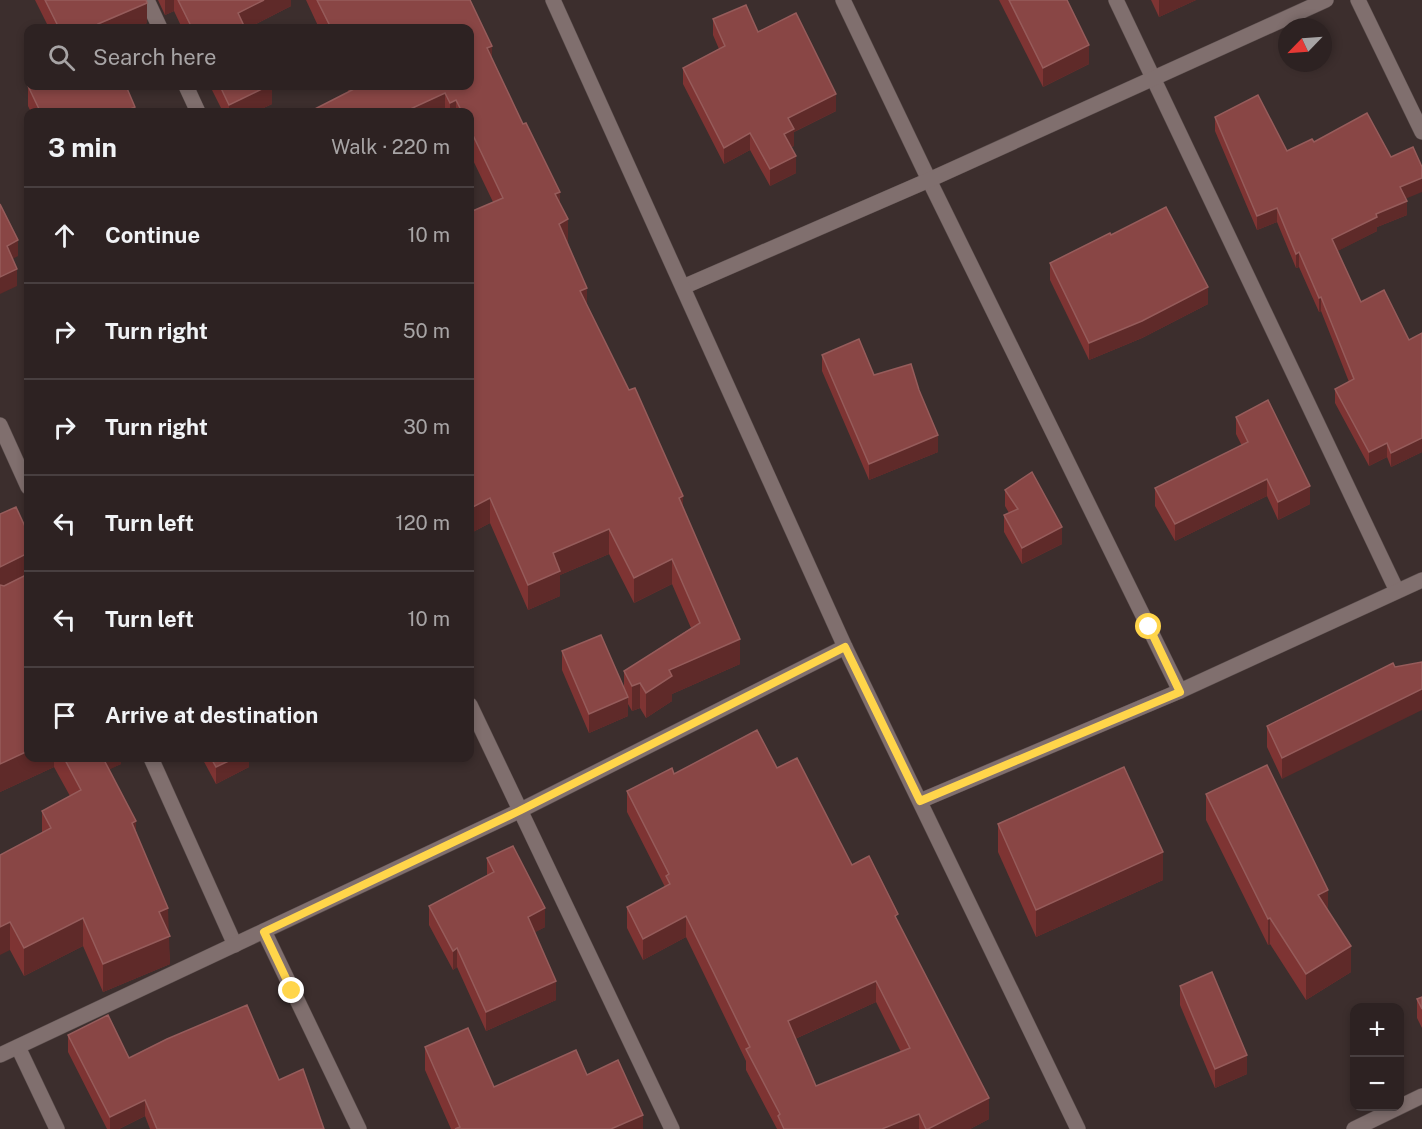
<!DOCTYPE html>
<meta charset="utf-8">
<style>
body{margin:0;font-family:"Public Sans",sans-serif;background:#352a2a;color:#f1f3f6}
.controls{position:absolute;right:18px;bottom:18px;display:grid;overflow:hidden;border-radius:12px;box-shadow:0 3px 9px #0003}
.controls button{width:54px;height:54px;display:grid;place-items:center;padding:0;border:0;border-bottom:2px solid #483f40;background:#2d2222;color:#f1f3f6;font:30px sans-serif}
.compass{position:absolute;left:1278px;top:18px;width:54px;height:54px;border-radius:50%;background:#2d2222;box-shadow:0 3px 9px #0003;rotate:245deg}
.stop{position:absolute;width:18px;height:18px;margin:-14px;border:4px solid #ffd54a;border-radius:50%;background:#fff}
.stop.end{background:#ffd54a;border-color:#fff;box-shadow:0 2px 6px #0008}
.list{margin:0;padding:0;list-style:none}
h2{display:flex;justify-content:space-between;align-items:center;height:78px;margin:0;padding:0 24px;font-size:26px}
h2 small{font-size:20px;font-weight:400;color:#a7a4a5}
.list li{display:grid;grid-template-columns:39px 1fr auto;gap:18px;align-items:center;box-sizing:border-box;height:96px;padding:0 24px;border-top:2px solid #483f40}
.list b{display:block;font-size:22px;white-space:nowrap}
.list em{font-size:20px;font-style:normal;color:#a7a4a5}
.icon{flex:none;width:33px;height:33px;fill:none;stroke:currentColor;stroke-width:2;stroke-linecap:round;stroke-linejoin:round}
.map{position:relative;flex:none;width:1422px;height:1129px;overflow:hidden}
.search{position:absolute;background:#2d2222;box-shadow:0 3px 9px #0003;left:24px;top:24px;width:450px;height:66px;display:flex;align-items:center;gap:15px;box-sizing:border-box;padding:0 21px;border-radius:12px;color:#a7a4a5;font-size:22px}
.panel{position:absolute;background:#2d2222;box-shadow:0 3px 9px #0003;left:24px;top:108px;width:450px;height:654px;border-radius:12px}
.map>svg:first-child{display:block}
</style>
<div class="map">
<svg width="1422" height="1129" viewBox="0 0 1422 1129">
<rect width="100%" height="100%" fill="#3c2e2d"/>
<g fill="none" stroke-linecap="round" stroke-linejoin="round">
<g stroke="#584c4b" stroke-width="16">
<g id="minor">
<polyline points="147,0 160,28"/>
<polyline points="843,0 929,180 1180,691"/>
<polyline points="1116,0 1397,591"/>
<polyline points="1358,0 1422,132"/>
<polyline points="186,86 198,112"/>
<polyline points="683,287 929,180 1326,0"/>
<polyline points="0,425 28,487"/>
<polyline points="470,705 672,1129"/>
<polyline points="151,758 235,945"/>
<polyline points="920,801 1180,691 1422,580"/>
<polyline points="264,931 359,1129"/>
<polyline points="18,1047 57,1129"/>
<polyline points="0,1055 519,811 845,647"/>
<polyline points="1354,1129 1422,1096"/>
</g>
</g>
<g stroke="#584c4b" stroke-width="16">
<polyline id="tertiary" points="553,0 845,647 1078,1129"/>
</g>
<use href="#minor" stroke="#806f6e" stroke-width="15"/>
<use href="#tertiary" stroke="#806f6e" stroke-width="15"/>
</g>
<g fill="#7e3433" fill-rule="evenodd">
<polygon points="35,0 146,0 147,23 134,28 49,28"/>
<polygon points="158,0 291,0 291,6 248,28 182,28 174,11 165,15"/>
<polygon points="306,0 470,0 492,58 560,203 568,244 587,305 683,507 740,664 672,694 672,701 646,718 640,708 632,711 628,704 628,716 589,733 562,670 562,651 624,687 624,671 691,628 672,584 634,603 609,554 560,575 560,596 528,610 490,523 471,533 470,530 470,212 493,202 470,154 470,112 309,112 349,92 346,86 470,86 470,28 319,28"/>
<polygon points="999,0 1067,0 1089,64 1043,87"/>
<polygon points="1151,0 1196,0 1159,17"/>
<polygon points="713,19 758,32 836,111 794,132 794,146 791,147 796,173 770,186 750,150 724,164 683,84 683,68 719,49 713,35"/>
<polygon points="28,85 135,112 31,112 28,106"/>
<polygon points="210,86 272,86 272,104 255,112 223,112"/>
<polygon points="1215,117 1287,151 1314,142 1406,199 1407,215 1377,227 1377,231 1337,251 1361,302 1409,340 1422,333 1422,452 1391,467 1387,457 1369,466 1335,403 1335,389 1349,382 1321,311 1319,312 1299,267 1296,268 1277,222 1257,230 1215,131"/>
<polygon points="1111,235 1208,304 1142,338 1089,360 1050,280 1050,263"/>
<polygon points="822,355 874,375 919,390 938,452 869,480 822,371"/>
<polygon points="1236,417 1310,504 1278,520 1267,496 1175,541 1155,506 1155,488 1242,446 1236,434"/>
<polygon points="1005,490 1062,544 1022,564 1004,532 1004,515 1009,513 1005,506"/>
<polygon points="0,514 28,533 28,758 121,758 121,764 109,769 136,832 168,933 170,964 103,992 83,946 24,976 10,950 0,855 42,833 42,811 70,796 54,767 0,792"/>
<polygon points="1393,663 1282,779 1267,747 1267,726"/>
<polygon points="202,758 249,758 249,767 216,784"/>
<path d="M777,768L852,865L898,922L989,1119L970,1129H777L746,1070V1061L686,937L643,960L627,928V907L665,887L627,812V791L674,774ZM876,1002L901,1052L816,1086L795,1039Z"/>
<polygon points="1206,794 1328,910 1351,972 1306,1000 1270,944 1268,945 1206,820"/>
<polygon points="998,824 1163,880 1036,937 998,852"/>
<polygon points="487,858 545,927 535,932 556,1000 486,1031 457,967 453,970 429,925 429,906 487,876"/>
<polygon points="1180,986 1247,1074 1215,1088 1180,1005"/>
<polygon points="1422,997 1422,1028 1417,1018 1417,999"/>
<polygon points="68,1035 129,1058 279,1080 324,1129 150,1129 145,1116 119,1129 107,1129 68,1052"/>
<polygon points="425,1047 494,1087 587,1075 643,1129 451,1129 425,1070"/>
</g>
<g fill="#5f2a29">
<polygon points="165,0 174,0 174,11 165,15"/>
<polygon points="264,0 291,0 291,6 248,28 238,28 238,13"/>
<polygon points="1159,0 1196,0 1159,17"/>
<polygon points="147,3 147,23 134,28 98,28 98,24"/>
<polygon points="1089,45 1089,64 1043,87 1043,68"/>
<polygon points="492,46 492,71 487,48"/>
<polygon points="268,86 272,86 272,104 255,112 229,112 229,105"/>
<polygon points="445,93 445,112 404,112"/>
<polygon points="836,94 836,111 794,132 794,146 784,150 784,134 788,118"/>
<polygon points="456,100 456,112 450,112 450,103"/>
<polygon points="135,107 135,112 123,112"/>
<polygon points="750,133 750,150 724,164 724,148"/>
<polygon points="796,156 796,173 770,186 770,169"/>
<polygon points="1422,178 1422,192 1400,201 1400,187"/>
<polygon points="560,192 560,217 555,194"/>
<polygon points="1407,201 1407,215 1377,227 1377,231 1332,254 1332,239 1376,214"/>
<polygon points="1277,208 1277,222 1257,230 1257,216"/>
<polygon points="568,219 568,244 559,249 559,224"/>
<polygon points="18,240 18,256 7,262 7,246"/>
<polygon points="1299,252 1299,267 1296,268 1296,254"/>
<polygon points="17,269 17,286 0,294 0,277"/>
<polygon points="1208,287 1208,304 1142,338 1089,360 1089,343"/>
<polygon points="587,288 587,313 580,291"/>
<polygon points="1321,297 1321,311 1319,312 1319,298"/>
<polygon points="938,435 938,452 869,480 869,464"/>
<polygon points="1422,438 1422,452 1391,467 1391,453"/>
<polygon points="1387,443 1387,457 1369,466 1369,452"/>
<polygon points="1267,479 1267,496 1175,541 1175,524"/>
<polygon points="1310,486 1310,504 1278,520 1278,502"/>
<polygon points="683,496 683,521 679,498"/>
<polygon points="490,498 490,523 471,533 471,508"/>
<polygon points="1062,527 1062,544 1022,564 1022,548"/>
<polygon points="609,529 609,554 560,575 560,596 528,610 528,585 553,553"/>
<polygon points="24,555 24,583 0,595 0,567"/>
<polygon points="672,559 672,584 634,603 634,578"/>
<polygon points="740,639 740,664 672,694 672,701 646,718 646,693 669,670"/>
<polygon points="640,683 640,708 632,711 632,686"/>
<polygon points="1422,689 1422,710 1282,779 1282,758"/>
<polygon points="628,697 628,716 589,733 589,714"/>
<polygon points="28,751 28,758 54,758 54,767 0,792 0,764"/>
<polygon points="98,758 121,758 121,764 98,775"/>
<polygon points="235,758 249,758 249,767 216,784 216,767"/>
<polygon points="136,821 136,849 132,823"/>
<polygon points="1163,852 1163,880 1036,937 1036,910"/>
<polygon points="1328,890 1328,916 1318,895"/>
<polygon points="168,908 170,964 103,992 103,964 159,912"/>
<polygon points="545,908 545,927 528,936 528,917"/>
<polygon points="686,916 686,937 643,960 643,939"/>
<polygon points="83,918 83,946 24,976 24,948"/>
<polygon points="1270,918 1270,944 1268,945 1268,919"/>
<polygon points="10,922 10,950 0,955 0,927"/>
<polygon points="1351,946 1351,972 1306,1000 1306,974"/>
<polygon points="457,948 457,967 453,970 453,951"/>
<polygon points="556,981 556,1000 486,1031 486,1012"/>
<polygon points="876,981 876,1002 788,1042 788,1021"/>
<polygon points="1247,1055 1247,1074 1215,1088 1215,1069"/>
<polygon points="989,1098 989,1119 970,1129 928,1129"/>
<polygon points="145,1100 145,1116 119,1129 110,1129 110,1117"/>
<polygon points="919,1114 919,1129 882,1129"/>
<polygon points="643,1115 643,1129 611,1129"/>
</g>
<g fill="#894645" stroke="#965c5b" stroke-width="1.5" fill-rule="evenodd">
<polygon points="45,0 146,0 147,3 98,24 100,28 59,28"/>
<polygon points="178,0 264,0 238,13 245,28 192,28"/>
<polygon points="317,0 470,0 492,46 487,48 523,124 526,123 560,192 555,194 568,219 559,224 587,288 580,291 629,390 635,388 683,496 679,498 740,639 669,670 672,676 646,693 640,683 632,686 624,671 700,623 672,559 634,578 609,529 553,553 560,571 528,585 490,498 471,508 470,505 470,212 503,198 470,129 470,112 462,112 456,100 450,103 445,93 404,112 309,112 358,87 357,86 470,86 470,28 331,28"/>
<polygon points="1009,0 1067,0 1089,45 1043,68"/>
<polygon points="746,5 758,32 796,13 836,94 788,118 794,129 784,134 796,156 770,169 750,133 724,148 683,68 725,46 713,19"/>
<polygon points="28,86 126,86 135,107 123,112 37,112 40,111"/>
<polygon points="220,86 268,86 229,105"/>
<polygon points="1258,95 1287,151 1312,139 1314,142 1367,113 1391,157 1413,147 1422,167 1422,178 1400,187 1407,201 1376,214 1377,217 1332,239 1361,302 1384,290 1409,340 1422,333 1422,438 1391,453 1387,443 1369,452 1335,389 1354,379 1321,297 1319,298 1299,252 1296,254 1277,208 1257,216 1215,117"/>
<polygon points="0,204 18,240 7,246 17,269 0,277"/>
<polygon points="1166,207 1208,287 1142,321 1089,343 1050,263 1110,233 1111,235"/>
<polygon points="859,339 874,375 911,364 919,390 938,435 869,464 822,355"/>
<polygon points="1268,400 1310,486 1278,502 1267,479 1175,524 1155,488 1248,442 1236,417"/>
<polygon points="1032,472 1062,527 1022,548 1004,515 1018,509 1005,490"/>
<polygon points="16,507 28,533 28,555 24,555 0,567 0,514"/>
<polygon points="28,574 28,751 0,764 0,585 4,586"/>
<polygon points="601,635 628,697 589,714 562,651"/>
<polygon points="1422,662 1422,689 1282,758 1267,726 1393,663 1395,667"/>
<path d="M757,730L777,768L797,758L852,865L869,856L898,914L895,916L989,1098L928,1129H926L919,1114L882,1129H784L778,1116L780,1114L746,1049L750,1047L686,916L643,939L627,907L670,884L666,876L669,874L627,791L672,768L674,774ZM876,981L910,1048L816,1086L788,1021Z"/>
<polygon points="64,758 103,758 136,821 132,823 168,908 159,912 170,936 103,964 83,918 24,948 10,922 0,927 0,855 51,828 42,811 81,790"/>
<polygon points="211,758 235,758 216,767"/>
<polygon points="1267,765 1328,890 1318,895 1351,946 1306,974 1270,918 1268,919 1206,794"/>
<polygon points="1124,767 1163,852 1036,910 998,824"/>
<polygon points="513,846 545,908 528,917 556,981 486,1012 457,948 453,951 429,906 494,872 487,858"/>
<polygon points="1212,972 1247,1055 1215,1069 1180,986"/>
<polygon points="1422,997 1422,1009 1417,999"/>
<polygon points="247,1005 279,1080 303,1069 324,1129 157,1129 145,1100 110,1117 68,1035 108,1015 129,1058 167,1039"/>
<polygon points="468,1028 494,1087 576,1050 587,1075 618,1060 643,1115 611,1129 455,1129 460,1127 425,1047"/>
</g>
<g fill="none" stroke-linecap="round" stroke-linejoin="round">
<polyline stroke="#ffd54a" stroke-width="8" points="292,991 264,932 519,811 845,647 920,801 1180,692 1149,627"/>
</g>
</svg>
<div class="controls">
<button>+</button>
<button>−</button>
</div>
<svg class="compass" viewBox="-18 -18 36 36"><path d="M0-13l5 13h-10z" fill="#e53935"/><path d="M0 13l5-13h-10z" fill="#a7a4a5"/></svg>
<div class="stop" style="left:1149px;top:627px"></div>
<div class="stop end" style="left:292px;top:991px"></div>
<div class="search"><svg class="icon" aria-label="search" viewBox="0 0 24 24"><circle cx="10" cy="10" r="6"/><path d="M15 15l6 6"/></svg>Search here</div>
<section class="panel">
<h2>3 min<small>Walk · 220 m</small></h2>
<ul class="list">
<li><svg class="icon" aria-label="ahead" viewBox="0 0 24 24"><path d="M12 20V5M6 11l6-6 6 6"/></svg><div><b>Continue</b></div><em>10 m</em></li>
<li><svg class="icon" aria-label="right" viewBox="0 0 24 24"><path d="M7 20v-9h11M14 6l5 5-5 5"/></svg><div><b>Turn right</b></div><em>50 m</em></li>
<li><svg class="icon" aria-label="right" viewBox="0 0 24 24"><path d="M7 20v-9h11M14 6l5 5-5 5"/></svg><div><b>Turn right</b></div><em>30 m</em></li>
<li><svg class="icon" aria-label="left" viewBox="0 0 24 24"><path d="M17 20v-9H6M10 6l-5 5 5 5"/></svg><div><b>Turn left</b></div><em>120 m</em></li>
<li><svg class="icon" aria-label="left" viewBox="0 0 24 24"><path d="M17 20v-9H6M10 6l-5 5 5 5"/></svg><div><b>Turn left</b></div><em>10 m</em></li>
<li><svg class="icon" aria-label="arrive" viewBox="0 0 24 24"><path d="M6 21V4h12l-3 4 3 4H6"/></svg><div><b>Arrive at destination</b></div></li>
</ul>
</section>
</div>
